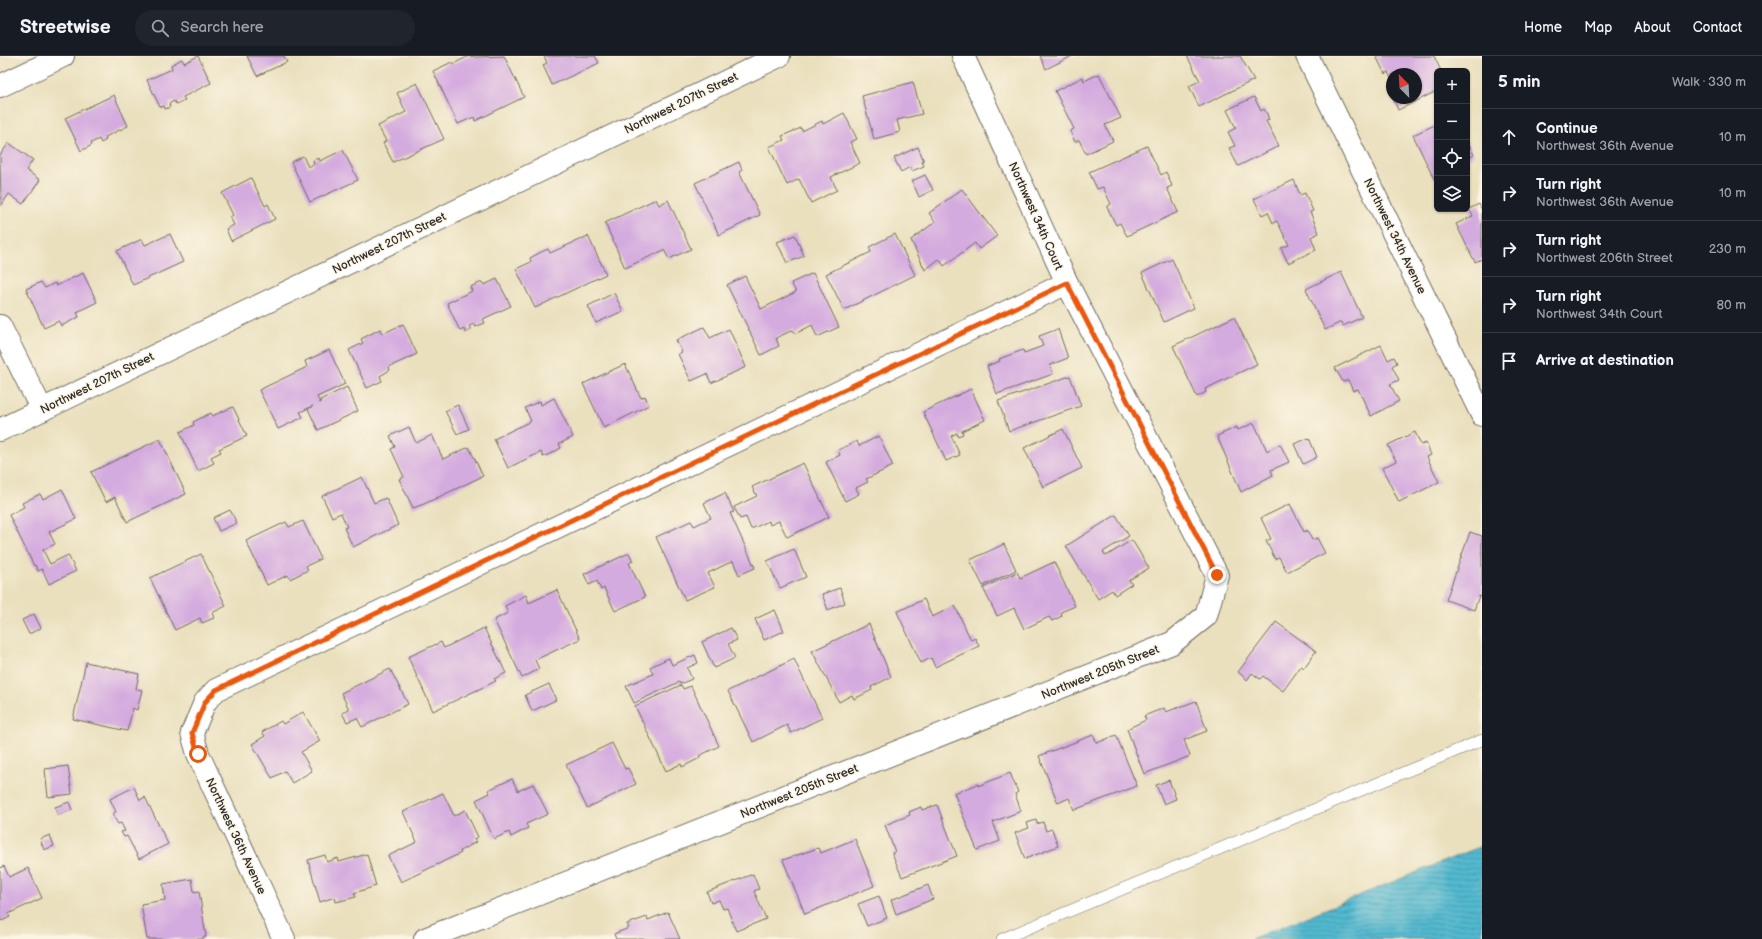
<!DOCTYPE html>
<meta charset="utf-8">
<style>
body{margin:0;font-family:"Balsamiq Sans",sans-serif;background:#20242c;color:#f1f3f6}
.controls{position:absolute;right:12px;top:12px;display:grid;overflow:hidden;border-radius:6px;box-shadow:0 1px 3px #0004}
.controls button{width:36px;height:36px;display:grid;place-items:center;padding:0;border:0;border-bottom:1px solid #363941;background:#171b24;color:#f1f3f6;font:20px sans-serif}
.compass{position:absolute;left:1386px;top:12px;width:36px;height:36px;border-radius:50%;background:#171b24;box-shadow:0 1px 3px #0004;rotate:336deg}
.stop{position:absolute;width:12px;height:12px;margin:-9px;border:3px solid #ea580c;border-radius:50%;background:#fff}
.stop.end{background:#ea580c;border-color:#fff;box-shadow:0 1px 4px #0008}
.list{margin:0;padding:0;list-style:none}
h2{display:flex;justify-content:space-between;align-items:center;height:52px;margin:0;padding:0 16px;font-size:17px}
h2 small{font-size:13px;font-weight:400;color:#9ea1a6}
.list li{display:grid;grid-template-columns:26px 1fr auto;gap:12px;align-items:center;box-sizing:border-box;height:56px;padding:0 16px;border-top:1px solid #363941}
.list b{display:block;font-size:15px;white-space:nowrap}
.list p{margin:0;font-size:13px;white-space:nowrap;color:#9ea1a6}
.list em{font-size:13px;font-style:normal;color:#9ea1a6}
.icon{flex:none;width:22px;height:22px;fill:none;stroke:currentColor;stroke-width:2;stroke-linecap:round;stroke-linejoin:round}
.map{position:relative;flex:none;width:1482px;height:883px;overflow:hidden}
header{display:flex;align-items:center;gap:24px;box-sizing:border-box;height:56px;padding:0 20px;background:#171b24;border-bottom:1px solid #363941}
header strong{font-size:19px}
nav{display:flex;gap:22px;margin-inline-start:auto;font-size:14px}
.search{width:280px;height:36px;background:#20242c;display:flex;align-items:center;gap:10px;box-sizing:border-box;padding:0 14px;border-radius:22px;color:#9ea1a6;font-size:15px}
main{display:flex}
aside{flex:1;background:#171b24}
.map>svg:first-child{display:block}
</style>
<header>
<strong>Streetwise</strong>
<div class="search"><svg class="icon" aria-label="search" viewBox="0 0 24 24"><circle cx="10" cy="10" r="6"/><path d="M15 15l6 6"/></svg>Search here</div>
<nav><a>Home</a><a>Map</a><a>About</a><a>Contact</a></nav>
</header>
<main>
<div class="map">
<svg width="1482" height="883" viewBox="0 0 1482 883">
<defs>
<pattern id="water-rules" width="6" height="5" patternUnits="userSpaceOnUse"><rect width="6" height="5" fill="#52b9d0"/><path d="M0 2.5h6" fill="none" stroke="#4497a9"/></pattern>
</defs>
<rect width="100%" height="100%" fill="#fcf5e5"/>
<filter id="ink" filterUnits="userSpaceOnUse"><feTurbulence type="fractalNoise" baseFrequency=".025" numOctaves="2"/><feDisplacementMap in="SourceGraphic" scale="8" xChannelSelector="R" yChannelSelector="G"/><feConvolveMatrix kernelMatrix="1 2 1 2 8 2 1 2 1" color-interpolation-filters="sRGB"/></filter>
<filter id="wash" filterUnits="userSpaceOnUse"><feTurbulence type="fractalNoise" baseFrequency=".012" numOctaves="4" result="noise"/><feDisplacementMap in="SourceGraphic" scale="16" xChannelSelector="R" yChannelSelector="G"/><feGaussianBlur stdDeviation="0.9" result="paint"/><feColorMatrix in="noise" values="0 0 0 0 0 0 0 0 0 0 0 0 0 0 0 0 0 1.4 0 .05"/><feComposite in="paint" operator="in"/></filter>
<g filter="url(#wash)">
<rect width="100%" height="100%" fill="#eae0be"/>
<polygon fill="url(#water-rules)" stroke="#3e727e" points="1482,790 1482,883 1251,883"/>
<g id="blocks">
<g fill="#d4abdf">
<polygon points="198,0 211,27 183,41 185,44 176,48 174,45 169,48 170,51 165,53 164,50 160,51 147,24 172,13 171,9 182,3 184,7"/>
<polygon points="247,0 284,0 287,6 257,20"/>
<polygon points="469,0 476,1 504,0 524,41 475,65 474,61 458,68 433,15 452,6 453,8"/>
<polygon points="544,0 595,0 599,7 552,29 543,9 547,7"/>
<polygon points="1040,0 1072,0 1046,13"/>
<polygon points="1187,0 1240,0 1254,24 1199,51 1189,30 1200,25"/>
<polygon points="1376,0 1434,0 1441,15 1437,15 1437,35 1398,54 1393,42 1416,42 1416,18 1392,18 1392,25 1388,16 1385,18"/>
<polygon points="1099,18 1121,62 1105,69 1113,85 1086,98 1079,84 1075,86 1070,75 1074,73 1055,35 1083,21 1084,25"/>
<polygon points="913,26 922,58 897,64 900,76 874,83 862,40"/>
<polygon points="417,27 444,83 393,106 383,87 386,85 378,70 406,56 397,37"/>
<polygon points="114,39 128,70 105,81 106,84 101,87 99,83 91,87 92,89 81,95 65,62"/>
<polygon points="1254,41 1261,55 1264,53 1267,58 1269,64 1266,65 1279,90 1238,110 1229,92 1235,90 1228,76 1236,72 1227,54"/>
<polygon points="844,57 857,83 850,86 860,107 831,121 837,134 811,147 799,123 787,129 769,91 784,84 782,80 801,72 802,75 822,65 823,68"/>
<polygon points="1437,68 1437,121 1434,123 1413,79"/>
<polygon points="1467,85 1474,99 1467,103"/>
<polygon points="9,87 33,104 26,114 40,124 23,148 9,138 1,150 0,99"/>
<polygon points="1147,90 1161,119 1166,116 1172,130 1167,132 1178,156 1127,180 1120,167 1116,169 1107,151 1111,148 1103,131 1097,133 1089,116"/>
<polygon points="918,91 924,105 922,106 924,110 912,115 910,111 901,116 894,102"/>
<polygon points="343,94 358,124 310,146 291,106 303,100 308,111 314,108 313,104 319,102 320,105"/>
<polygon points="739,106 742,114 739,116 760,159 719,179 695,127"/>
<polygon points="925,119 933,134 919,141 912,125"/>
<polygon points="251,122 265,150 268,148 275,163 231,185 226,173 234,169 230,161 233,159 222,137"/>
<polygon points="1294,124 1300,139 1305,137 1313,155 1310,156 1319,177 1311,181 1316,194 1288,207 1281,192 1289,189 1277,165 1273,167 1268,156 1262,159 1254,143"/>
<polygon points="962,133 997,180 979,193 975,187 944,210 939,203 925,214 911,184 935,166 929,157"/>
<polygon points="656,143 659,149 668,144 691,193 669,203 664,194 625,212 605,167"/>
<polygon points="1479,148 1482,154 1482,203 1475,206 1456,168 1473,160 1469,153"/>
<polygon points="170,178 183,206 133,229 117,195 142,183 145,189"/>
<polygon points="895,178 915,219 844,254 826,218 871,196 869,191"/>
<polygon points="795,179 804,200 787,207 777,186"/>
<polygon points="588,180 606,218 535,252 516,213 531,206 530,202 539,197 548,193 550,197"/>
<polygon points="1172,203 1194,252 1164,266 1142,217"/>
<polygon points="1341,216 1362,261 1343,270 1341,266 1325,274 1306,233"/>
<polygon points="83,217 97,246 77,256 79,261 61,270 59,265 44,272 26,233 41,226 45,232 55,227 56,230"/>
<polygon points="813,217 839,271 817,281 812,269 795,278 793,274 776,282 779,290 761,299 727,229 745,220 761,253 796,236 791,227"/>
<polygon points="497,223 511,250 483,263 485,267 475,271 474,268 469,270 471,274 465,277 464,273 460,275 447,247 472,235 470,231 482,226 484,229"/>
<polygon points="614,237 623,255 596,267 588,250"/>
<polygon points="1234,261 1257,308 1205,333 1206,336 1197,341 1173,290"/>
<polygon points="403,268 417,298 389,311 390,314 380,320 382,325 367,332 349,294 363,287 361,283 380,273 382,278"/>
<polygon points="704,271 710,282 729,273 746,311 711,327 707,318 691,325 678,298 682,296 676,284"/>
<polygon points="1058,273 1068,302 1050,309 1053,318 997,338 987,310 1000,305 999,303 1023,294 1024,297 1043,290 1039,280"/>
<polygon points="1381,289 1388,304 1394,301 1397,307 1392,310 1399,324 1390,328 1399,345 1371,360 1358,333 1353,335 1348,324 1343,326 1335,312"/>
<polygon points="329,294 345,328 317,341 320,347 321,347 320,344 347,331 358,355 318,374 308,353 313,350 300,356 303,361 278,373 259,334 307,311 305,305"/>
<polygon points="625,308 641,342 645,340 649,349 604,372 583,328"/>
<polygon points="1070,320 1081,350 1009,375 998,345"/>
<polygon points="971,333 985,364 962,375 963,378 958,380 957,377 951,380 960,399 946,405 923,356"/>
<polygon points="554,342 573,381 559,388 561,392 552,397 543,401 541,396 508,412 494,383 531,365 525,352 540,345 541,349"/>
<polygon points="458,349 469,373 457,378 445,355"/>
<polygon points="233,351 247,380 219,393 221,396 211,401 214,407 198,415 180,376 194,369 193,366 211,357 212,360"/>
<polygon points="1254,367 1267,395 1280,388 1289,406 1271,414 1273,419 1241,436 1217,380 1237,371 1238,374"/>
<polygon points="409,371 416,387 432,379 443,403 469,391 483,420 424,448 413,452 399,423 404,421 391,393 395,391 390,380"/>
<polygon points="1063,373 1082,412 1043,431 1024,392"/>
<polygon points="1415,376 1421,389 1426,387 1431,399 1427,401 1439,426 1399,446 1382,412 1396,405 1388,389"/>
<polygon points="879,380 893,410 866,423 868,426 856,432 859,438 845,445 826,406 840,399 838,394 857,385 859,390"/>
<polygon points="1309,382 1317,401 1303,408 1294,388"/>
<polygon points="160,383 186,438 127,466 115,441 106,446 91,416"/>
<polygon points="803,407 829,461 787,481 779,465 770,469 769,465 751,473 746,461 740,463 734,451 757,440 752,431"/>
<polygon points="362,421 374,447 386,442 398,469 353,491 344,472 347,471 341,457 332,461 322,440"/>
<polygon points="62,433 76,463 49,476 55,488 43,494 50,508 68,499 76,515 49,528 42,513 38,515 35,509 34,510 9,459 24,451 22,447 40,438 43,443"/>
<polygon points="725,437 734,456 730,457 755,512 739,519 733,505 708,517 715,531 685,544 656,481 691,465 694,470 711,462 704,447"/>
<polygon points="1290,448 1304,476 1307,474 1312,484 1317,482 1325,497 1287,516 1279,501 1275,503 1266,485 1271,483 1261,462"/>
<polygon points="230,454 237,467 219,475 213,462"/>
<polygon points="1116,459 1129,480 1103,496 1106,500 1132,484 1149,512 1129,524 1132,528 1115,539 1112,534 1098,543 1066,490"/>
<polygon points="303,465 321,503 306,510 308,514 290,523 288,519 267,529 246,485 286,466 289,471"/>
<polygon points="1470,476 1482,480 1482,541 1479,540 1474,554 1446,544"/>
<polygon points="1004,488 1016,514 983,530 970,504"/>
<polygon points="794,493 806,521 780,532 767,505"/>
<polygon points="629,497 633,505 629,507 645,541 615,555 604,532 601,534 597,525 589,529 584,518"/>
<polygon points="201,498 226,550 212,557 214,562 202,567 200,562 175,574 150,522"/>
<polygon points="1054,506 1075,550 1061,556 1062,560 1052,565 1049,561 1024,573 1014,552 997,560 983,532 1017,516 1020,522"/>
<polygon points="840,532 845,547 828,554 822,538"/>
<polygon points="557,534 580,583 535,604 539,613 522,622 494,564 508,557 505,550 526,539 529,547"/>
<polygon points="924,543 932,561 955,550 971,584 975,582 979,590 935,611 931,602 921,607 897,556"/>
<polygon points="775,554 784,575 764,584 755,563"/>
<polygon points="34,558 41,572 29,578 22,564"/>
<polygon points="1276,566 1316,595 1304,612 1301,610 1283,635 1263,620 1260,623 1252,617 1247,624 1238,616"/>
<polygon points="869,568 891,621 871,631 872,634 854,643 852,639 839,646 812,595"/>
<polygon points="484,572 506,617 494,623 496,625 433,655 408,601 441,586 444,592"/>
<polygon points="731,572 737,584 728,588 735,602 714,612 702,586"/>
<polygon points="695,599 698,607 687,612 692,623 680,628 679,626 634,647 626,630 653,618 650,611 669,602 672,609"/>
<polygon points="794,603 822,662 791,677 787,669 753,686 728,635"/>
<polygon points="86,606 139,618 136,633 142,634 137,654 133,652 127,675 73,663"/>
<polygon points="390,613 408,648 362,671 357,662 347,666 342,657 349,653 341,637"/>
<polygon points="549,628 556,644 532,655 525,639"/>
<polygon points="681,629 683,633 691,630 719,690 699,700 700,702 682,711 681,708 666,715 635,650"/>
<polygon points="1196,645 1207,675 1184,684 1190,700 1144,718 1127,673 1146,664 1144,660 1164,652 1166,656"/>
<polygon points="303,656 320,685 301,696 312,715 292,727 285,715 272,722 252,688 265,680 262,676 281,665 283,668"/>
<polygon points="1093,679 1097,687 1116,679 1137,730 1074,754 1069,742 1058,747 1039,700"/>
<polygon points="612,687 625,713 628,712 636,728 587,752 566,709"/>
<polygon points="68,710 72,738 48,741 45,713"/>
<polygon points="1010,717 1018,736 1015,738 1021,755 993,766 1000,785 977,794 954,737 978,728 978,730"/>
<polygon points="512,723 518,735 533,728 548,758 526,768 528,772 511,781 509,776 494,783 476,744 490,737 488,734"/>
<polygon points="1169,724 1176,743 1164,748 1156,729"/>
<polygon points="134,731 140,744 145,741 168,788 139,803 127,780 124,781 121,776 125,775 121,767 118,768 112,758 116,756 110,743"/>
<polygon points="443,737 454,760 465,754 478,781 474,783 476,786 460,795 461,797 401,826 388,800 417,786 403,756"/>
<polygon points="69,746 72,754 58,759 55,751"/>
<polygon points="937,749 957,800 902,821 892,797 895,796 885,769 910,759 909,756 921,751 922,754"/>
<polygon points="1036,764 1037,768 1043,766 1046,775 1052,773 1058,790 1025,803 1015,777 1029,772 1027,767"/>
<polygon points="50,779 54,790 44,794 40,783"/>
<polygon points="855,783 874,830 805,858 783,804 818,792 821,797"/>
<polygon points="367,798 376,830 354,837 356,841 336,846 335,841 320,846 308,804 325,799 327,806 338,802 339,806"/>
<polygon points="4,810 9,821 28,812 42,842 8,858 10,861 2,865 0,862 0,812"/>
<polygon points="753,818 759,833 754,835 766,863 736,875 727,852 723,853 719,844 711,847 707,836"/>
<polygon points="192,823 194,836 199,835 206,881 203,881 203,883 147,883 141,848 165,844 163,828"/>
<polygon points="928,829 933,843 896,858 891,844"/>
<polygon points="879,840 887,862 867,870 858,848"/>
<polygon points="668,856 680,883 616,883 614,878 629,872 627,868 647,861 648,864"/>
</g>
</g>
</g>
<g filter="url(#ink)">
<use href="#blocks" fill-opacity="0" stroke="#6e6a5e" stroke-width="1"/>
<g fill="none" stroke-linecap="round" stroke-linejoin="round">
<g stroke="#6e6a5e" stroke-width="12">
<polyline id="service" points="1002,883 1482,684"/>
</g>
<g stroke="#6e6a5e" stroke-width="24">
<g id="minor">
<polyline points="1307,0 1482,359"/>
<polyline points="0,30 63,0"/>
<polyline points="0,270 42,354"/>
<polyline points="284,883 198,698 192,677 205,646 216,634 1067,227"/>
<polyline points="425,883 1172,587 1206,560 1217,519 1067,227 963,0"/>
</g>
</g>
<g stroke="#6e6a5e" stroke-width="24">
<polyline id="tertiary" points="0,374 779,0"/>
</g>
<use href="#service" stroke="#fff" stroke-width="11"/>
<use href="#minor" stroke="#fff" stroke-width="22"/>
<use href="#tertiary" stroke="#fff" stroke-width="22"/>
</g>
</g>
<g fill="none" stroke-linecap="round" stroke-linejoin="round" filter="url(#ink)">
<polyline stroke="#ea580c" stroke-width="5" points="198,698 192,677 205,646 216,634 1067,227 1217,519"/>
</g>
<g text-anchor="middle" stroke-width="3" stroke-linejoin="round" paint-order="stroke">
<g font-size="12" fill="#2b2b2b" stroke="#fcf5e5">
<text transform="translate(681 47) rotate(-26)" y="4">Northwest 207th Street</text>
<text transform="translate(1036 160) rotate(66)" y="4">Northwest 34th Court</text>
<text transform="translate(1395 180) rotate(64)" y="4">Northwest 34th Avenue</text>
<text transform="translate(389 187) rotate(-26)" y="4">Northwest 207th Street</text>
<text transform="translate(97 327) rotate(-26)" y="4">Northwest 207th Street</text>
<text transform="translate(1100 616) rotate(-22)" y="4">Northwest 205th Street</text>
<text transform="translate(799 735) rotate(-22)" y="4">Northwest 205th Street</text>
<text transform="translate(236 780) rotate(65)" y="4">Northwest 36th Avenue</text>
</g>
</g>
</svg>
<div class="controls">
<button>+</button>
<button>−</button>
<button><svg class="icon" aria-label="locate" viewBox="0 0 24 24"><circle cx="12" cy="12" r="6"/><path d="M12 2v4M12 18v4M2 12h4M18 12h4"/></svg></button>
<button><svg class="icon" aria-label="layers" viewBox="0 0 24 24"><path d="M12 4l9 5-9 5-9-5zM3 14l9 5 9-5"/></svg></button>
</div>
<svg class="compass" viewBox="-18 -18 36 36"><path d="M0-13l5 13h-10z" fill="#e53935"/><path d="M0 13l5-13h-10z" fill="#9ea1a6"/></svg>
<div class="stop" style="left:198px;top:698px"></div>
<div class="stop end" style="left:1217px;top:519px"></div>
</div>
<aside>
<h2>5 min<small>Walk · 330 m</small></h2>
<ul class="list">
<li><svg class="icon" aria-label="ahead" viewBox="0 0 24 24"><path d="M12 20V5M6 11l6-6 6 6"/></svg><div><b>Continue</b><p>Northwest 36th Avenue</p></div><em>10 m</em></li>
<li><svg class="icon" aria-label="right" viewBox="0 0 24 24"><path d="M7 20v-9h11M14 6l5 5-5 5"/></svg><div><b>Turn right</b><p>Northwest 36th Avenue</p></div><em>10 m</em></li>
<li><svg class="icon" aria-label="right" viewBox="0 0 24 24"><path d="M7 20v-9h11M14 6l5 5-5 5"/></svg><div><b>Turn right</b><p>Northwest 206th Street</p></div><em>230 m</em></li>
<li><svg class="icon" aria-label="right" viewBox="0 0 24 24"><path d="M7 20v-9h11M14 6l5 5-5 5"/></svg><div><b>Turn right</b><p>Northwest 34th Court</p></div><em>80 m</em></li>
<li><svg class="icon" aria-label="arrive" viewBox="0 0 24 24"><path d="M6 21V4h12l-3 4 3 4H6"/></svg><div><b>Arrive at destination</b></div></li>
</ul>
</aside>
</main>
